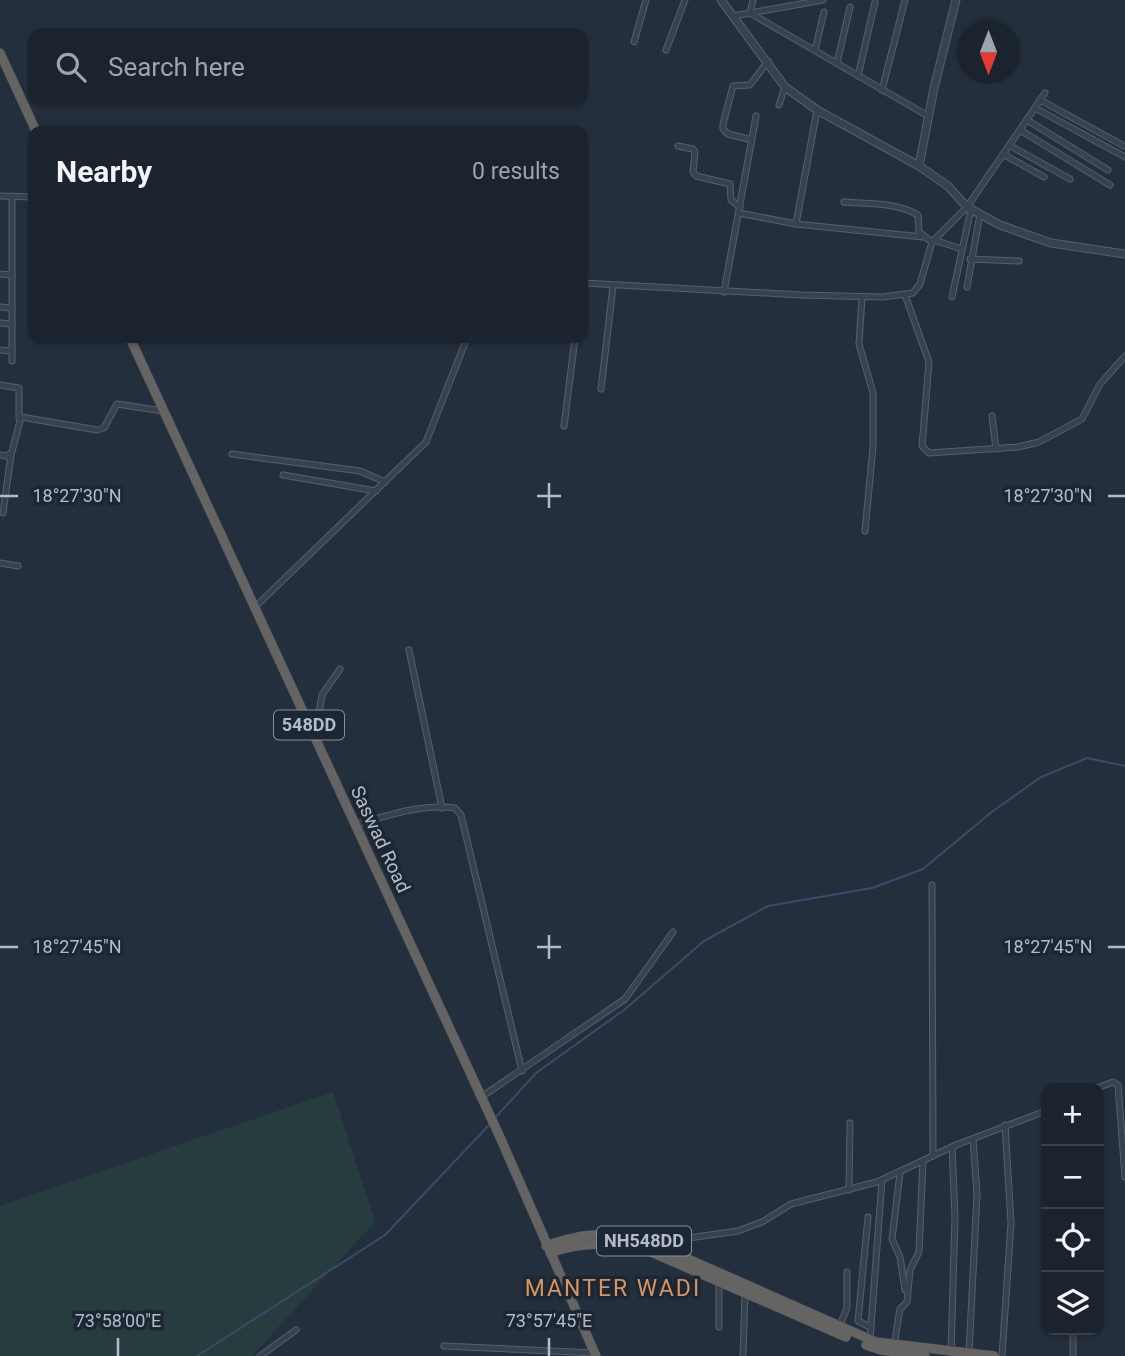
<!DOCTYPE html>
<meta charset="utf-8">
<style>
body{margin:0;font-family:Roboto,sans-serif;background:#282f3a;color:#f1f3f6}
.controls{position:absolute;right:21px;bottom:21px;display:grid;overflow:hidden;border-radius:14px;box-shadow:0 2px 5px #0004}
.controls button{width:63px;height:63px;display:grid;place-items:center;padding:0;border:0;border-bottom:2px solid #39404a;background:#1b232e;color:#f1f3f6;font:35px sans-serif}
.compass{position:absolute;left:957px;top:21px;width:63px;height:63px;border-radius:50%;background:#1b232e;box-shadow:0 2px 5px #0004;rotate:180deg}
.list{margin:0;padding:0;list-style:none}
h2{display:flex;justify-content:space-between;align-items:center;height:91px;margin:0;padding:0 28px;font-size:30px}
h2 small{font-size:23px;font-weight:400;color:#a0a4aa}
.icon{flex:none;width:38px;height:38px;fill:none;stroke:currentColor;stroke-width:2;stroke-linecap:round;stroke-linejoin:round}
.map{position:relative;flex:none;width:1125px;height:1356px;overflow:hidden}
.search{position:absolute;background:#1b232e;box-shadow:0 2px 5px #0004;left:28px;top:28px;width:560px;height:77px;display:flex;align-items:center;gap:18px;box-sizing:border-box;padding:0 24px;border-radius:14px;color:#a0a4aa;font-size:26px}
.panel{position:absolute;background:#1b232e;box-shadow:0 2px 5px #0004;left:28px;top:126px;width:560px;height:217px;border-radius:14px}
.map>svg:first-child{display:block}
</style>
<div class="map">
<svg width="1125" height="1356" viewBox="0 0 1125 1356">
<rect width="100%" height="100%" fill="#242f3e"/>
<polygon fill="#263c3f" points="333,1092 375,1222 252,1356 0,1356 0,1206"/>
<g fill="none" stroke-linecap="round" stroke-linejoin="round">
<g stroke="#394c67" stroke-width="2">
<polyline points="496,1117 536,1073 624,1010 704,941 768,906 872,888 923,869 993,811 1041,777 1087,758 1125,766"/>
<polyline points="197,1356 385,1235 490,1124"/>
</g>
<g stroke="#565f6c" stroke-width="7">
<g id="minor">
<polyline points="753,0 750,13 928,116"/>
<polyline points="733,16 823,0"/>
<polyline points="634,42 646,0"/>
<polyline points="666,50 685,0"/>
<polyline points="815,50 824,12"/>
<polyline points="837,63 850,7"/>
<polyline points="858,76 875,2"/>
<polyline points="882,90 905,0"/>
<polyline points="1040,100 1124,146"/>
<polyline points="779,105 785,87"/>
<polyline points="1035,108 1125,157"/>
<polyline points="1027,120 1108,170"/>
<polyline points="1020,130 1110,185"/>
<polyline points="752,140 728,134 723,129 723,124 733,86 750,85 768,61"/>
<polyline points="1009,145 1070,179"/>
<polyline points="678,146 693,149 695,152 693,172 696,176 730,184 731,200 740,207"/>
<polyline points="1003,154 1044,177"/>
<polyline points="0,196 33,197"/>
<polyline points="12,197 12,361"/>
<path d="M844,202C868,204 896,202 918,215L919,232L932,242"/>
<polyline points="739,213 796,224 923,237"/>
<polyline points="796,224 817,110"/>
<polyline points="934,240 962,249"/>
<polyline points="970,259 1019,261"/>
<polyline points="0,274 12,275"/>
<polyline points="583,283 801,295 882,297 913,293 920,284 932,242 967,207 1045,93"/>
<polyline points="967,287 980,214"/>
<polyline points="724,292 756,116"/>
<polyline points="905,295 929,362 922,446 929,453 1018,447 1039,442 1082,419 1100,384 1125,356"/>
<polyline points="862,297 859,344 873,393 873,447 865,531"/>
<polyline points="952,297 971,209"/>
<polyline points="0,307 12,308"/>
<polyline points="0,323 12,324"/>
<polyline points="0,350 12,351"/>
<polyline points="0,385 19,388 19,418"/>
<polyline points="601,389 613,286"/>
<polyline points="992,416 996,449"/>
<polyline points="564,426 575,338"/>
<polyline points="232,454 360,471 385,482"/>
<polyline points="0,455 7,456 12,452 21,417 97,430 104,428 117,404 163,411"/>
<polyline points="283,475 376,491"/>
<polyline points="3,513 11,455"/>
<polyline points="0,563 18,566"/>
<polyline points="254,608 426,442 467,338"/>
<polyline points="409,650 442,808"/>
<polyline points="307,721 319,713 322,695 340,669"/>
<path d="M355,825C386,816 423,803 455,808L461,815L522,1071"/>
<polyline points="932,885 933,1156"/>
<polyline points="1097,1088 1113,1082 1118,1085 1125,1177"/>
<polyline points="480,1098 625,999 673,932"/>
<polyline points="900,1173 892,1239 900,1257 905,1290"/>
<polyline points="849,1190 850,1123"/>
<polyline points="868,1217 858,1321 870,1327"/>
<polyline points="653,1243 738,1231 762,1222 791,1204 877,1182 956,1145 1046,1111"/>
<polyline points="719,1282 719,1327"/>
<polyline points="839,1327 847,1308 847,1272"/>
<polyline points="870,1340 882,1180"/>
<polyline points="444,1346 595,1353"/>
<polyline points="894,1346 900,1309 907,1302 910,1270 919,1252 923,1161"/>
<polyline points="951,1352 955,1217 952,1147"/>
<polyline points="969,1354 977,1194 973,1139"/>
<polyline points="260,1356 296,1330"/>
<polyline points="743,1356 745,1293"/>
<polyline points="1002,1356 1011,1223 1005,1125"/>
<polyline points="1073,1356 1073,1330"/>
</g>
</g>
<g stroke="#565f6c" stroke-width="9">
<g id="tertiary">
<polyline points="721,0 785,87 817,110 919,166 948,186 967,207 1000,225 1051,243 1125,254"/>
<polyline points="919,166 934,88 956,0"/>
</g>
</g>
<g stroke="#434c59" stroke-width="10">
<g id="trunk">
<polyline points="0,53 36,131"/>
<polyline points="130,338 499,1135 596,1356"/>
<path d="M546,1246C590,1230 607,1233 652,1243L876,1342L994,1356"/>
<path d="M550,1253C582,1241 610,1243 644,1249L846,1337"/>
<polyline points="866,1345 881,1350 925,1356"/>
</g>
</g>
<use href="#minor" stroke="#38414e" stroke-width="5"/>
<use href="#tertiary" stroke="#38414e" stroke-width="7"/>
<use href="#trunk" stroke="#656462" stroke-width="9"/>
</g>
<path fill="none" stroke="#b4bcc9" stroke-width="2.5" d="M549,483V508M0,496H18M537,496H561M1108,496H1125M549,935V959M0,947H18M537,947H561M1108,947H1125M118,1338V1356M549,1338V1356"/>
<g text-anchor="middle" stroke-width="7" stroke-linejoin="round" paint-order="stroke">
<g fill="#1d2633" stroke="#878f9c" stroke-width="2">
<rect x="274" y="710.5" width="70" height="29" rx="5"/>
<rect x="597" y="1226.5" width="94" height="29" rx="5"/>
</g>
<g font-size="18" font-weight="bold" fill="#b4bcc9">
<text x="309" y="731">548DD</text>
<text x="644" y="1247">NH548DD</text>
</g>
<g font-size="19" fill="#b4bcc9" stroke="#1d2633">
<text transform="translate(381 839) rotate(65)" y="7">Saswad Road</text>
</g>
<g font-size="23" letter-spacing="2" fill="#d59563" stroke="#1d2633">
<text x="613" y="1296">MANTER WADI</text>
</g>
</g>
<g font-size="18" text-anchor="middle" fill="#b4bcc9" stroke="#1d2633" stroke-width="7" stroke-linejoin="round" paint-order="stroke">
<text x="1048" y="502">18°27'30"N</text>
<text x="77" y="502">18°27'30"N</text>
<text x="1048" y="953">18°27'45"N</text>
<text x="77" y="953">18°27'45"N</text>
<text x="118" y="1327">73°58'00"E</text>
<text x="549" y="1327">73°57'45"E</text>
</g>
</svg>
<div class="controls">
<button>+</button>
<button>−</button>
<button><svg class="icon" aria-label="locate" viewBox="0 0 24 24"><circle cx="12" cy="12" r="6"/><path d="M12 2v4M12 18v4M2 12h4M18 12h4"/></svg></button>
<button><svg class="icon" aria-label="layers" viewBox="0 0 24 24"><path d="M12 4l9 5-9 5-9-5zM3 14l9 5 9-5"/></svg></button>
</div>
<svg class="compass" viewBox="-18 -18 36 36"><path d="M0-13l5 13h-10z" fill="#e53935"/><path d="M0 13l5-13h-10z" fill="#a0a4aa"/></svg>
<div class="search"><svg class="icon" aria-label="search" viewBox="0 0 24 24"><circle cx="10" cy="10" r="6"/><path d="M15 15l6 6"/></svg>Search here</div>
<section class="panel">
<h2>Nearby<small>0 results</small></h2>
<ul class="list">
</ul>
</section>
</div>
